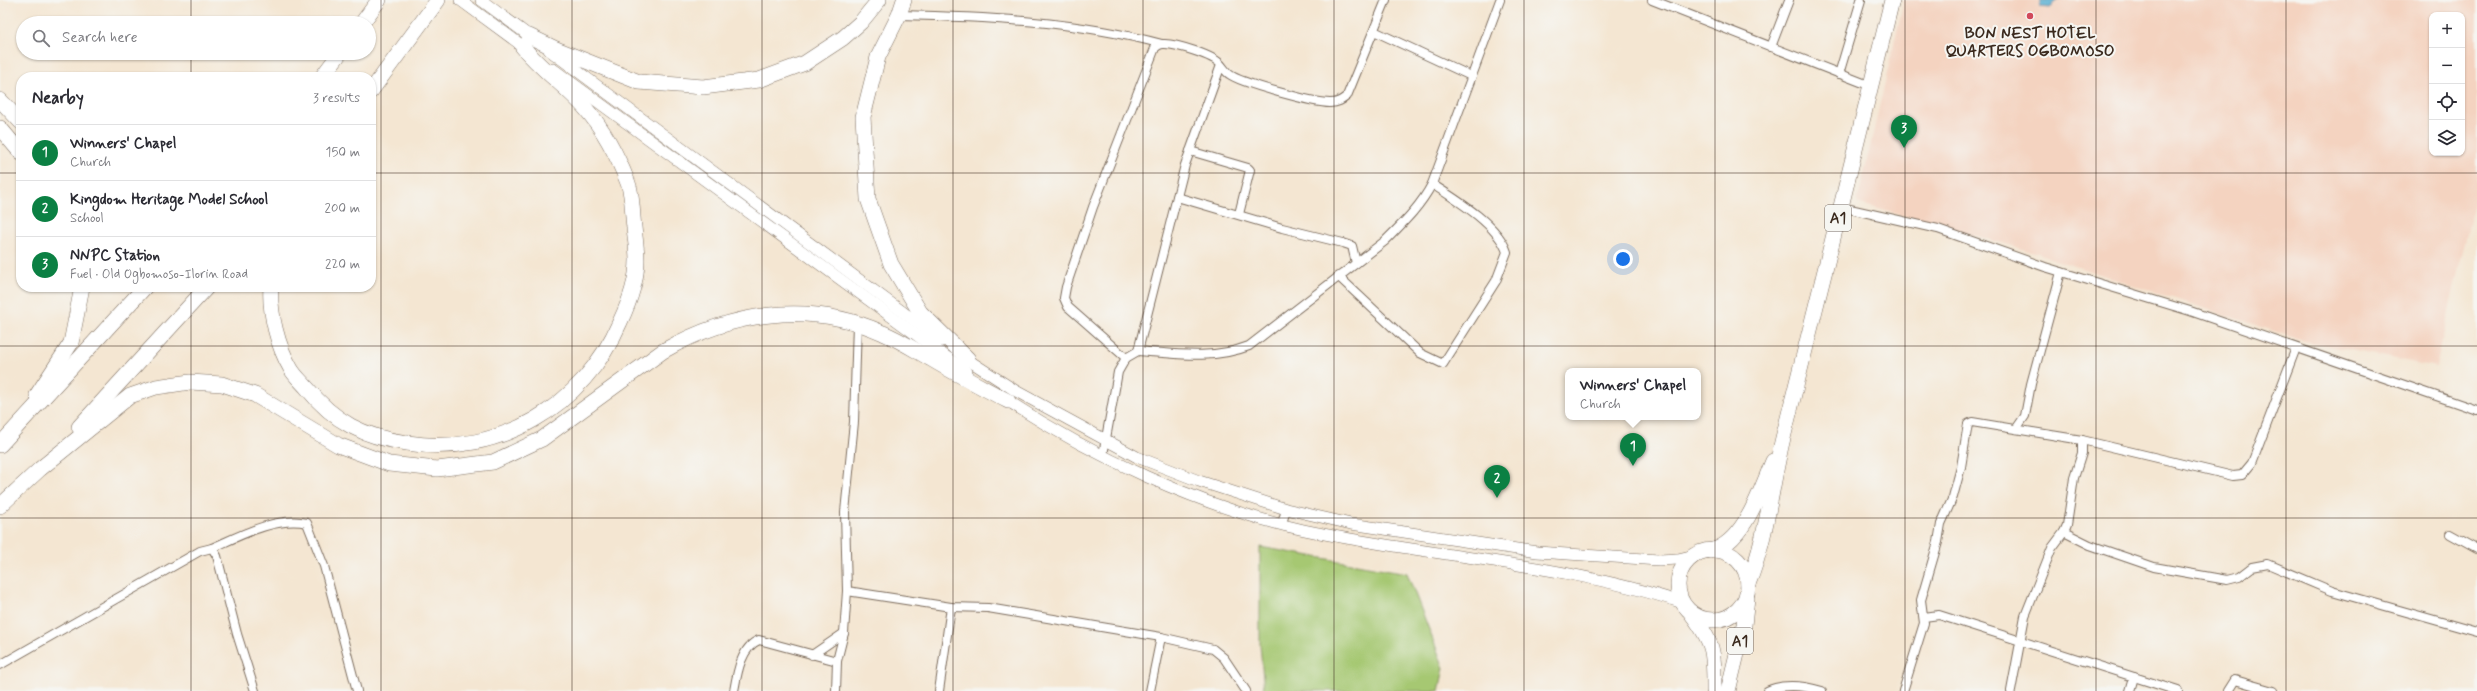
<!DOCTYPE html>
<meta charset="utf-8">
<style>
body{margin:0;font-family:Mynerve,sans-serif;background:#f2f2f3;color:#2b2b33}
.controls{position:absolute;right:12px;top:12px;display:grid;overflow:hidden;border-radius:8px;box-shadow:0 1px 3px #0004}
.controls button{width:36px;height:36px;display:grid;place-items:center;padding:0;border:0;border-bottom:1px solid #e1e1e2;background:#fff;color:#2b2b33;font:20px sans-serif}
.you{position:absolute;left:1623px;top:259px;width:14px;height:14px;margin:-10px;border:3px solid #fff;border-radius:50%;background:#1a73e8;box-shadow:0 0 0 6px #1a73e833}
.badge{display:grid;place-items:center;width:26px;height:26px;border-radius:50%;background:#0b8043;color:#fff;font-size:13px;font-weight:700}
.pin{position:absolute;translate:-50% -33px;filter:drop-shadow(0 1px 2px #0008)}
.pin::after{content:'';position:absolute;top:21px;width:14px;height:12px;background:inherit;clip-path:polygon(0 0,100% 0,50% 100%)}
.popup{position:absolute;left:1565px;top:368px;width:136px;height:52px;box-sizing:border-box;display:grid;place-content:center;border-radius:8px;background:#fff;filter:drop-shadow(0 1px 3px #0005);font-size:13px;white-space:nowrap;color:#7c7c81}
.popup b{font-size:15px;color:#2b2b33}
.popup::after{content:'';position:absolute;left:50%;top:100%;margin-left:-8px;border:8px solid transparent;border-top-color:#fff}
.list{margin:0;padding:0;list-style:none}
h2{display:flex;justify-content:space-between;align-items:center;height:52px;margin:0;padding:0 16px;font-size:17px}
h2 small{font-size:13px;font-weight:400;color:#7c7c81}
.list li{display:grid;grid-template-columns:26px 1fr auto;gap:12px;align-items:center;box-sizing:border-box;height:56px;padding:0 16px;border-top:1px solid #e1e1e2}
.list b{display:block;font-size:15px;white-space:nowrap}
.list p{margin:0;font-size:13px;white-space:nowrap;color:#7c7c81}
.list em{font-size:13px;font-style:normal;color:#7c7c81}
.icon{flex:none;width:22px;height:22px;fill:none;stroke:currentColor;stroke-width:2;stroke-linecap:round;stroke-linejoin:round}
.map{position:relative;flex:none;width:2477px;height:691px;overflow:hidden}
.search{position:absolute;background:#fff;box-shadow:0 1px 3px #0004;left:16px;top:16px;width:360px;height:44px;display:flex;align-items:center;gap:10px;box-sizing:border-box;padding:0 14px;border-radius:22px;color:#7c7c81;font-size:15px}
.panel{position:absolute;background:#fff;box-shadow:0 1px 3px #0004;left:16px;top:72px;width:360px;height:220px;border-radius:16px}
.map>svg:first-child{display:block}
</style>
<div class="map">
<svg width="2477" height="691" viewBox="0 0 2477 691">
<rect width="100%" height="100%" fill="#f6f6f2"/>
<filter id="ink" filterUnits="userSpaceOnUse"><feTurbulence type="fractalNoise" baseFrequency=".025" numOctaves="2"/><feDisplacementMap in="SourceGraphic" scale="8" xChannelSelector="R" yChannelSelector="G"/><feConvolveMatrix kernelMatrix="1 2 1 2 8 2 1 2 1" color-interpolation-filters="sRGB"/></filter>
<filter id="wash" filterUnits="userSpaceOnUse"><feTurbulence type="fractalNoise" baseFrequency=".012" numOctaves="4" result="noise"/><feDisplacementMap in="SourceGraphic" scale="16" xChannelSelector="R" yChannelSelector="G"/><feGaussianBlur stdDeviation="0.9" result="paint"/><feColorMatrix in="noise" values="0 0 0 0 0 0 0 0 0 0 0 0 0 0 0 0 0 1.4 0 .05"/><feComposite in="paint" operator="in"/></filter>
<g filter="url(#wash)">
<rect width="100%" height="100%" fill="#f4e6d2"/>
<path fill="#f4d3c0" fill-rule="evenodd" d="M1904,0H2477V190L2436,367L2304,341L2013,246L1857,203ZM2432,15H2462V153H2432Z"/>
<polygon fill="#a6c872" stroke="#707948" points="1260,547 1407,573 1444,668 1439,691 1264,691 1260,644"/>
<polygon fill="#55add2" stroke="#486c78" points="2040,0 2060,0 2050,8 2040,7"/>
</g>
<g filter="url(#ink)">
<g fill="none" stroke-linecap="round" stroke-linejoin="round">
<g stroke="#7c6c5d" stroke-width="10">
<g id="street">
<polyline points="1652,0 1871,86"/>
<path d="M899,15C986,17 1077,21 1162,44"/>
<polyline points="1374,31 1471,76"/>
<polyline points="1771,47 1789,0"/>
<polyline points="1839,74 1861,0"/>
<polyline points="1190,151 1248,168 1250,170 1239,214"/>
<polyline points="1177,197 1282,228 1343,243 1352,246 1356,263"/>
<polyline points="1841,207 1938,229 2045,267 2190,311 2477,410"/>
<path d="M1338,276L1420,353L1443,364L1496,281L1507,252C1498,225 1457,200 1432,184"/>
<path d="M1138,351C1176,354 1213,360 1249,346L1385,241C1403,223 1420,207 1432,184L1500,0"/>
<path d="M1126,358L1068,307L1064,298L1066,287L1093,207L1155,48C1157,46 1160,44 1163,44C1174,43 1216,56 1221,65"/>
<polyline points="2016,429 2025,416 2031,384 2061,272"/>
<path d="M1103,455L1118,372L1126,358L1138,351L1185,165L1221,65C1224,68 1226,72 1229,74C1240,83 1315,103 1330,103C1338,103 1342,100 1347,96L1386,0"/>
<polyline points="1282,524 1286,509"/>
<polyline points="2064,532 2090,545 2154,567 2227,580 2239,577 2252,567 2268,564 2332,591 2477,632"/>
<polyline points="2450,534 2477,549"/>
<path d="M212,548C239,536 276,516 307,523L324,566L357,691"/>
<polyline points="847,591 951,607 988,608 1161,637 1213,649 1224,658 1246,691"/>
<polyline points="1924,617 1939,615 2178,691"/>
<polyline points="812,655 844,633"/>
<polyline points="0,665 200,551 212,548 217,556 237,634 255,691"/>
<path d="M734,691C737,674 741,647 759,640L837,661"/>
<polyline points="836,691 837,661 844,633 847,591 845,512 854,422 857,323"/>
<polyline points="939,691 951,607"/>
<polyline points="1150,691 1161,637"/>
<path d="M1767,691C1784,683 1805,686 1822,691"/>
<polyline points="1903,691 1924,623 1921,600 1938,542 1941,524 1953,497 1961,467 1968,424 1972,422 2082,440 2233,476 2242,475 2252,463 2296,348"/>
<polyline points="2011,691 2025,616 2052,548 2064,532 2067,525 2074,478 2082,453 2082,440"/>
<polyline points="2130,691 2134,677"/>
<polyline points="2228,691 2235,680 2273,691"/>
</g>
</g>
<g stroke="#7c6c5d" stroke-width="12">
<g id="secondary">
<polyline points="460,0 528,50"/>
<polyline points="481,0 535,40"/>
<polyline points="549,50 942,341"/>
<polyline points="553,69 967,372"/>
<polyline points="962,356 1016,391 1137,457 1199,481 1286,509 1351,524 1537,552 1659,560 1678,559 1699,554"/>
<path d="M1002,397C1091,456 1200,507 1304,530C1430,557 1560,562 1683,603"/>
</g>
</g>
<g stroke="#7c6c5d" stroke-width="16">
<g id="highway">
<polyline points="904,0 899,15 878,57 863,117 868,199 891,264 920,312 968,359"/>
<polyline points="362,23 379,0"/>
<polyline points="529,36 556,49 639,82 703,87 759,80 805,63 843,38 861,22 879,0"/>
<polyline points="322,77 340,53"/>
<polyline points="371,91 438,0"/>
<polyline points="0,100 21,122"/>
<polyline points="0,128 21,153"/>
<path d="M271,287C269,313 278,347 291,369C295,376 302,382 307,388C334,422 364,437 407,443C498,458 584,406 620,322C629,303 637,282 637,260C637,249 635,238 634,227C632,213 633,196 628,183C618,157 604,130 586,109C566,86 541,70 522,46"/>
<polyline points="37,395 71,343 82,287"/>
<polyline points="79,427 207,287"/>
<polyline points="0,445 145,287"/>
<path d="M0,506L40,469L130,396L156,387L190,382L222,384L255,395L338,445L389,464L437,469L493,462L542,439L663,351C731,312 809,300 883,333C900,340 915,350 931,359C956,374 982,387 1008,401"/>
<circle cx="1713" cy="585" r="35"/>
<path d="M1710,551C1744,544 1761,489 1773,461"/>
<path d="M1748,584C1768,535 1771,484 1784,434C1821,289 1856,145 1892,0"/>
<path d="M1691,613C1715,645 1714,652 1714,691"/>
<polyline points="1728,691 1744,625 1747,598"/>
</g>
</g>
<use href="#street" stroke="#fff" stroke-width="8"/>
<use href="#secondary" stroke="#fff" stroke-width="11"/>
<use href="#highway" stroke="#fff" stroke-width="15"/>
</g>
</g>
<path fill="none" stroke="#3b2a1e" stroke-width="1" stroke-opacity="0.55" d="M191,0V23M381,0V691M572,0V691M762,0V691M953,0V691M1143,0V691M1334,0V691M1524,0V691M1715,0V691M1905,0V691M2096,0V691M2286,0V691M191,53V77M0,173H21M371,173H2477M191,287V691M0,346H2477M0,518H2477"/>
<circle fill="#d1495b" stroke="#f6f6f2" stroke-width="1.5" cx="2030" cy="16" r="4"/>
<g text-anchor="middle" stroke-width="4" stroke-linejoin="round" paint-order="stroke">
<g fill="#f6f6f2" stroke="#73675e" stroke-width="1">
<rect x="1825" y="205" width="26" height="26" rx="3"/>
<rect x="1727" y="628" width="26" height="26" rx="3"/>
</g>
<g font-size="15" font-weight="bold" fill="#3b2a1e">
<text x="1838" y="223">A1</text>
<text x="1740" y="646">A1</text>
</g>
<g font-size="16" font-weight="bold" fill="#3b2a1e" stroke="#f6f6f2">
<text x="2030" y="38">BON NEST HOTEL<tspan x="2030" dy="18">QUARTERS OGBOMOSO</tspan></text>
</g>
</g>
</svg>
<div class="controls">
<button>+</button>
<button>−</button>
<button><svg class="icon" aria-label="locate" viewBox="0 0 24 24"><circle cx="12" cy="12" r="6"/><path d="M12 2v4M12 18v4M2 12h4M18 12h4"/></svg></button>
<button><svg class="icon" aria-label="layers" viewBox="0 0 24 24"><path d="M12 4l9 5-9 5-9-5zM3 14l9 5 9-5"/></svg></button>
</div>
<div class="you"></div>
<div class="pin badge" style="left:1633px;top:466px">1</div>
<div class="popup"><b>Winners' Chapel</b>Church</div>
<div class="pin badge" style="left:1497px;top:498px">2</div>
<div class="pin badge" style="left:1904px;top:148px">3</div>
<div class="search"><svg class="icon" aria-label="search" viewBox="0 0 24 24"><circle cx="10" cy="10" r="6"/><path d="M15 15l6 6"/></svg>Search here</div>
<section class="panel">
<h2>Nearby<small>3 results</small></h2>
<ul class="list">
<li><span class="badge">1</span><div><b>Winners' Chapel</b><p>Church</p></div><em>150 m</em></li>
<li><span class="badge">2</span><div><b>Kingdom Heritage Model School</b><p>School</p></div><em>200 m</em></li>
<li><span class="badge">3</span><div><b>NNPC Station</b><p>Fuel · Old Ogbomoso-Ilorin Road</p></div><em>220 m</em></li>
</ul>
</section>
</div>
